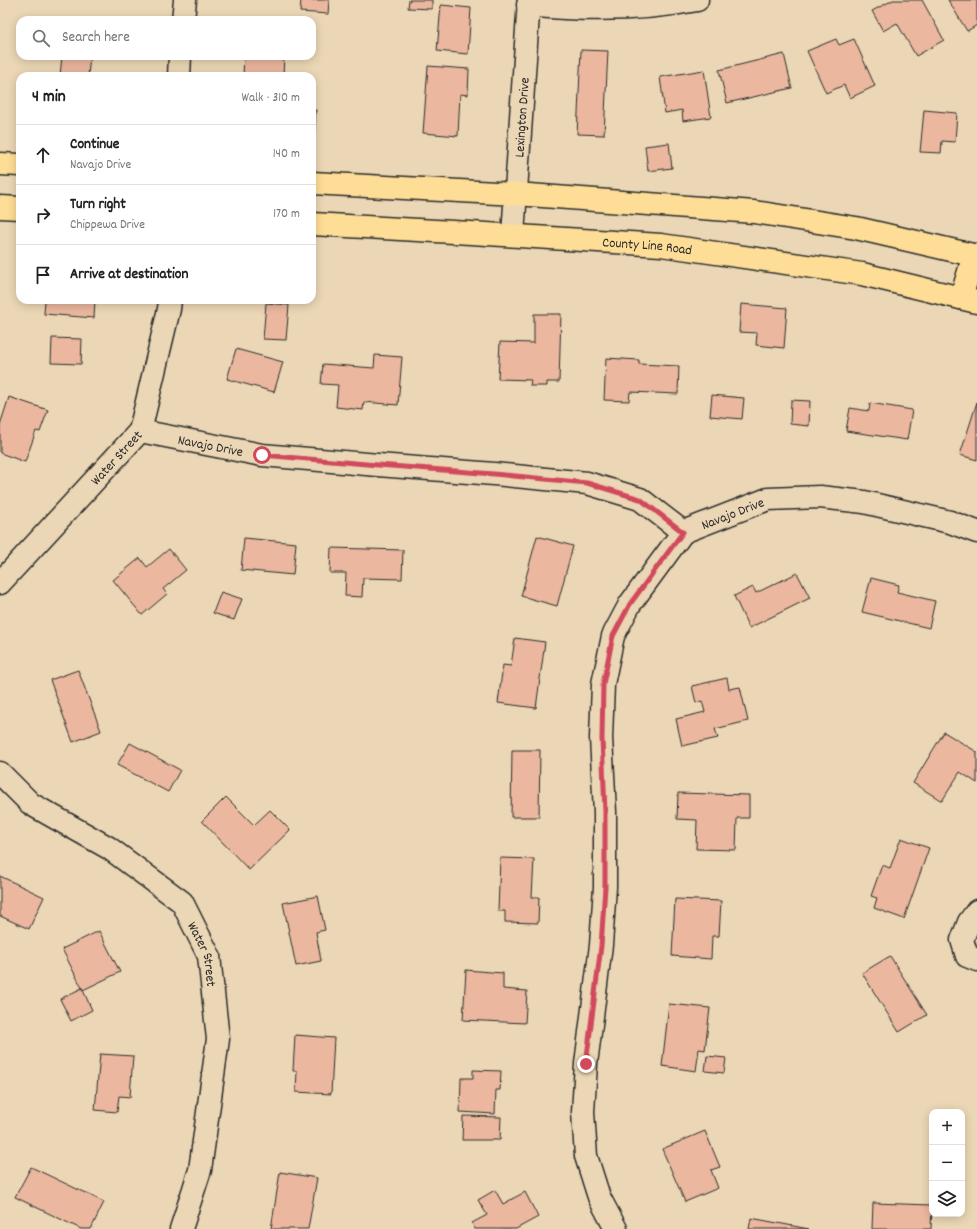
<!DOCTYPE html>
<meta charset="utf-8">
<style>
body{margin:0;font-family:Dekko,sans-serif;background:#f6f6f6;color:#202124}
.controls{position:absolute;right:12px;bottom:12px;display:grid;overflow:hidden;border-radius:8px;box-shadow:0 2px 10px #0003}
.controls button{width:36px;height:36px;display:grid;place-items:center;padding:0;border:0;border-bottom:1px solid #e0e0e0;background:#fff;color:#202124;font:20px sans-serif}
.stop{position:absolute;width:12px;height:12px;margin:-9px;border:3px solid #d1495b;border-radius:50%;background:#fff}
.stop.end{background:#d1495b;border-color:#fff;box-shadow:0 1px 4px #0008}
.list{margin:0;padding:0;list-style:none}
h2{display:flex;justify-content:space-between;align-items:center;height:52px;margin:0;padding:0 16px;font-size:17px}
h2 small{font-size:13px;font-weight:400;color:#757577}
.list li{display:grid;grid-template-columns:26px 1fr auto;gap:12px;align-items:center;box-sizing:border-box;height:60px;padding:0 16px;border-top:1px solid #e0e0e0}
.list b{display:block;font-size:15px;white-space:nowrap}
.list p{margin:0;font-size:13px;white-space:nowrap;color:#757577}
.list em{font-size:13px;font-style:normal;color:#757577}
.icon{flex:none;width:22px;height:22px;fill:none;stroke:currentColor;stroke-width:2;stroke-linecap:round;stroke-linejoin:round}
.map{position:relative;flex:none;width:977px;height:1229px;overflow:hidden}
.search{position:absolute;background:#fff;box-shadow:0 2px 10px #0003;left:16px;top:16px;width:300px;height:44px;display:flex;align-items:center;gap:10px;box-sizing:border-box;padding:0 14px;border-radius:12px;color:#757577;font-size:15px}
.panel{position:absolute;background:#fff;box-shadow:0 2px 10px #0003;left:16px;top:72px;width:300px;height:232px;border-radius:12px}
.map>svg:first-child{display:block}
</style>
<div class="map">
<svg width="977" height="1229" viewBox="0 0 977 1229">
<rect width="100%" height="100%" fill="#ebd7b5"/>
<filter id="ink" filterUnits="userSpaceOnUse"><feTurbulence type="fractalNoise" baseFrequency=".025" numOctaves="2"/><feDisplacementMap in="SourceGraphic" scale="8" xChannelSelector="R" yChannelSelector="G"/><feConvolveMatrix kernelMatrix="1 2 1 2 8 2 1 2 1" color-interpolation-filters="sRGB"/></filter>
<g filter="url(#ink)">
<g fill="#ebb79f" stroke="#2b2b2b">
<polygon points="301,0 329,0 328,14 300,12"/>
<polygon points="409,0 432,0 432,9 408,8"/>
<polygon points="893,0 922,0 944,40 916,56 897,23 883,31 872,11"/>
<polygon points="948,0 977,0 977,25 967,31"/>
<polygon points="441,5 471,8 468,54 437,51"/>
<polygon points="836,39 839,45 854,39 875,86 850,98 844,85 826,93 807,51"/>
<polygon points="581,50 608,51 604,135 577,134"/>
<polygon points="784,54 792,88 727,103 719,70"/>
<polygon points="62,56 90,56 88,76 60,76"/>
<polygon points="244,56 284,56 283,76 243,76"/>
<polygon points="428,66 469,69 468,95 460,94 458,136 423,133"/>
<polygon points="704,70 711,117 683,121 682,110 665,113 660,77"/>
<polygon points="312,110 316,110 314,141 312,141"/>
<polygon points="924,110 957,113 955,142 942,141 941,153 920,152"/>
<polygon points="669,143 672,168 648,171 645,146"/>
<polygon points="45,300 95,300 94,318 44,314"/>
<polygon points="266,303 289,305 286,340 263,339"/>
<polygon points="741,304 787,308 784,348 756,345 757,333 739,332"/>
<polygon points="534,314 561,314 559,382 547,382 547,386 530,386 531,380 498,379 500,342 534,343"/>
<polygon points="52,338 82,339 81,364 51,363"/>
<polygon points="236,349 283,362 274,392 227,379"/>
<polygon points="375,355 402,357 398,405 364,402 363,410 336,407 338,385 321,384 323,364 374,368"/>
<polygon points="606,358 639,360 639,364 679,366 678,394 630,392 629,401 604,400"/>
<polygon points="712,395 744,398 742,419 710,416"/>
<polygon points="9,397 48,410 40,432 36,431 25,462 0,453 0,425"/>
<polygon points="791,400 810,401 809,426 790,424"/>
<polygon points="977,402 977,460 960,455"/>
<polygon points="870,403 912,410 907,440 846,431 850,408 869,411"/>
<polygon points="537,536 573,546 557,606 521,596"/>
<polygon points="244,538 296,543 293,575 241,570"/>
<polygon points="331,548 403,550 402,579 363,578 362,597 345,596 346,573 330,573"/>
<polygon points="169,549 186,570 163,589 167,594 142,615 113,580 140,558 147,567"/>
<polygon points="797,573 810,598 749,628 734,596 753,587 756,593"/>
<polygon points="871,578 899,585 897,592 935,601 929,628 862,612"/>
<polygon points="221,592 242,599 234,620 213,613"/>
<polygon points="515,638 545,642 536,708 498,703 503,665 511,666"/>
<polygon points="78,670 101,731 73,742 50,680"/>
<polygon points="727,678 729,689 740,687 748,721 715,729 718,738 682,746 676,719 705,712 702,701 696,703 692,686"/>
<polygon points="944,732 977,752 977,783 960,772 942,801 913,783"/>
<polygon points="130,743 180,770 168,792 117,765"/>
<polygon points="512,750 540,750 539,817 511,817"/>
<polygon points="678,793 749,795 749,818 737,818 736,850 696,849 697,820 677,819"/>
<polygon points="226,797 254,825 270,810 290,830 249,870 202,821"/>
<polygon points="901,838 929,848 904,919 874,908 877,898 871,896 882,865 890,868"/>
<polygon points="500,858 534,859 532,897 539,897 538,923 505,922 505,911 498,911"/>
<polygon points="0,876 44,897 29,929 0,916"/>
<polygon points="318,896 325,930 316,932 321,961 296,966 283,903"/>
<polygon points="675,899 721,901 719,936 712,936 711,959 672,956"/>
<polygon points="99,931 120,972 83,990 62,949"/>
<polygon points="890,956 927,1015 899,1032 862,973"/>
<polygon points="466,970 503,973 503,989 527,991 525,1023 463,1020"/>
<polygon points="82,988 92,1010 71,1021 60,999"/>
<polygon points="669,1004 710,1008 705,1050 699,1049 696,1071 662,1066"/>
<polygon points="295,1035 334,1038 331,1094 296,1092 297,1071 293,1071"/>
<polygon points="100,1054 133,1056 130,1097 119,1096 117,1112 95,1110"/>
<polygon points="707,1056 726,1058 724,1073 705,1071"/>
<polygon points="473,1070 501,1071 500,1090 496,1090 495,1114 460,1112 461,1078 473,1078"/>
<polygon points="463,1116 501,1117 500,1140 462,1140"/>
<polygon points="705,1131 720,1167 711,1170 718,1188 685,1202 662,1149"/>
<polygon points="31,1167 104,1202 91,1229 81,1229 15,1197"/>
<polygon points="280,1172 317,1178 308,1229 271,1229"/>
<polygon points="495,1190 503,1204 525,1192 538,1217 516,1229 475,1229 472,1223 487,1215 478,1200"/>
<polygon points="873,1203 932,1205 931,1229 872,1229"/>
<polygon points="751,1218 809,1229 749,1229"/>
</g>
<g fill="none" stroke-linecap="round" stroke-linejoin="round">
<g stroke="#2b2b2b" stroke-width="25">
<g id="minor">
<path d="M528,5C586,11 641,11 697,0"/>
<polyline points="183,20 185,0"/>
<polyline points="179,76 180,56"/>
<path id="s1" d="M513,235L529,0"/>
<path id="s2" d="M140,431L262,455L378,465L494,474L587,483L640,499L683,532"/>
<path id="s3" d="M683,532L768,499L820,497L864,502L950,522L977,532"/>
<path id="s4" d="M0,583L140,431L169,309L170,300"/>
<path id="s5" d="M0,773L31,804L109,848L182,902L209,956L218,1039L200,1170L181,1229"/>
<polyline points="977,911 969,922 962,940 967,956 977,960"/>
<polyline points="616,1229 599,1197 586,1156 583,1112 586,1064 601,945 605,887 605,812 601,738 603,684 613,636 630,604 683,532"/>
</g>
</g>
<g stroke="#2b2b2b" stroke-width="25">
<g id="major">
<polyline points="0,164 20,165"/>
<polyline points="312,183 516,194 754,212 856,228 977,256"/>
<polyline points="0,207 20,208"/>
<path id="s6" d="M312,224L471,233L661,245L862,274L977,302"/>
<polyline points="961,298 974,255"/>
</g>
</g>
<use href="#minor" stroke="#ebd7b5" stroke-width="22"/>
<use href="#major" stroke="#fedd96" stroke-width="22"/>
</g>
</g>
<g fill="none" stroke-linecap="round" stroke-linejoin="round" filter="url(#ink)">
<polyline stroke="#d1495b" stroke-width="5" points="262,455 378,465 494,474 587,483 640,499 683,532 630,604 613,636 603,684 602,738 605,812 605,887 601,946 586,1064"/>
</g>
<g text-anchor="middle" stroke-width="3" stroke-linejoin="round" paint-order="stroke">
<g font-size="14" fill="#2b2b2b" stroke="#ebd7b5">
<text dy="5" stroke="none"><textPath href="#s1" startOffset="118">Lexington Drive</textPath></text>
<text dy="5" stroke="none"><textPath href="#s6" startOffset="336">County Line Road</textPath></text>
<text dy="5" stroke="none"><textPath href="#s2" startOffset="72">Navajo Drive</textPath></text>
<text dy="5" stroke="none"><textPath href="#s4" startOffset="171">Water Street</textPath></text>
<text dy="5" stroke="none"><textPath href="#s3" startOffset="53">Navajo Drive</textPath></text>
<text dy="5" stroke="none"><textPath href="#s5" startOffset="281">Water Street</textPath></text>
</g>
</g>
</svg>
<div class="controls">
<button>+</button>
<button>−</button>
<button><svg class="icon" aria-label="layers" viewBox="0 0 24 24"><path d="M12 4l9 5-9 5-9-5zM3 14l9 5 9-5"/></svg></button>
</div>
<div class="stop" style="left:262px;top:455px"></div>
<div class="stop end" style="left:586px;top:1064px"></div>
<div class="search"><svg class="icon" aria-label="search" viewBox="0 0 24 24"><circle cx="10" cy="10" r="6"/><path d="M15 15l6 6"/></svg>Search here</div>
<section class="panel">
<h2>4 min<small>Walk · 310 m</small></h2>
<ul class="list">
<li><svg class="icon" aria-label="ahead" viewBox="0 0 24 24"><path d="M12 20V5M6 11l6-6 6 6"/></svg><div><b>Continue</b><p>Navajo Drive</p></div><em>140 m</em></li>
<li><svg class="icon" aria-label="right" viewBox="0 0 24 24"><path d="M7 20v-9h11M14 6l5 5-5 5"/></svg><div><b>Turn right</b><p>Chippewa Drive</p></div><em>170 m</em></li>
<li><svg class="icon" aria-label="arrive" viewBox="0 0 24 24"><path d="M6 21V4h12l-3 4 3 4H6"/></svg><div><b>Arrive at destination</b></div></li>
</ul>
</section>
</div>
